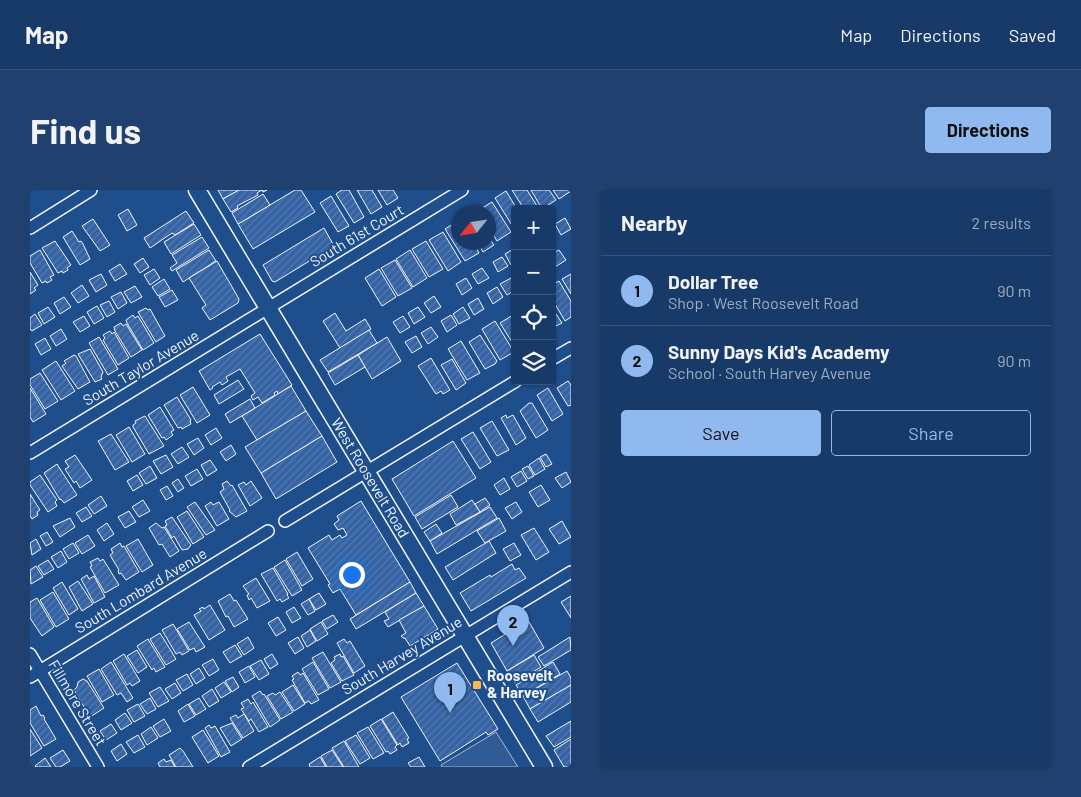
<!DOCTYPE html>
<meta charset="utf-8">
<style>
body{margin:0;font-family:Barlow,sans-serif;background:#20416f;color:#f1f3f6}
.controls{position:absolute;right:15px;top:15px;display:grid;overflow:hidden;border-radius:5px;box-shadow:0 1px 4px #0004}
.controls button{width:45px;height:45px;display:grid;place-items:center;padding:0;border:0;border-bottom:1px solid #36547d;background:#173a69;color:#f1f3f6;font:25px sans-serif}
.compass{position:absolute;left:421px;top:15px;width:45px;height:45px;border-radius:50%;background:#173a69;box-shadow:0 1px 4px #0004;rotate:240deg}
.you{position:absolute;left:321px;top:384px;width:18px;height:18px;margin:-12px;border:4px solid #fff;border-radius:50%;background:#1a73e8;box-shadow:0 0 0 8px #1a73e833}
.badge{display:grid;place-items:center;width:32px;height:32px;border-radius:50%;background:#90b9f0;color:#111;font-size:16px;font-weight:700}
.pin{position:absolute;translate:-50% -41px;filter:drop-shadow(0 1px 2px #0008)}
.pin::after{content:'';position:absolute;top:26px;width:18px;height:15px;background:inherit;clip-path:polygon(0 0,100% 0,50% 100%)}
.list{margin:0;padding:0;list-style:none}
h2{display:flex;justify-content:space-between;align-items:center;height:65px;margin:0;padding:0 20px;font-size:21px}
h2 small{font-size:16px;font-weight:400;color:#9eadc0}
.list li{display:grid;grid-template-columns:32px 1fr auto;gap:15px;align-items:center;box-sizing:border-box;height:70px;padding:0 20px;border-top:1px solid #36547d}
.list b{display:block;font-size:19px;white-space:nowrap}
.list p{margin:0;font-size:16px;white-space:nowrap;color:#9eadc0}
.list em{font-size:16px;font-style:normal;color:#9eadc0}
.actions{display:flex;gap:10px;padding:15px 20px}
.actions a{flex:1;padding:11px 0;border:1px solid #90b9f0;border-radius:5px;text-align:center;font-size:18px;color:#90b9f0}
.actions .main{background:#90b9f0;color:#111}
.icon{flex:none;width:28px;height:28px;fill:none;stroke:currentColor;stroke-width:2;stroke-linecap:round;stroke-linejoin:round}
.map{position:relative;flex:none;width:541px;height:577px;overflow:hidden;border-radius:5px}
header{display:flex;align-items:center;gap:30px;box-sizing:border-box;height:70px;padding:0 25px;background:#173a69;border-bottom:1px solid #36547d}
header strong{font-size:24px}
nav{display:flex;gap:28px;margin-inline-start:auto;font-size:18px}
.intro{display:flex;align-items:center;justify-content:space-between;box-sizing:border-box;height:120px;padding:0 30px}
h1{margin:0;font-size:35px}
.button{padding:12px 22px;border-radius:5px;background:#90b9f0;color:#111;font-size:18px;font-weight:700}
main{display:flex;gap:30px;padding:0 30px}
aside{flex:1;background:#173a69;border-radius:5px;box-shadow:0 1px 4px #0004}
.map>svg:first-child{display:block}
</style>
<header>
<strong>Map</strong>
<nav><a>Map</a><a>Directions</a><a>Saved</a></nav>
</header>
<div class="intro"><h1>Find us</h1><a class="button">Directions</a></div>
<main>
<div class="map">
<svg width="541" height="577" viewBox="0 0 541 577">
<defs>
<pattern id="building-hatch" width="6" height="6" patternUnits="userSpaceOnUse" patternTransform="scale(1.25)"><rect width="6" height="6" fill="#3563a3"/><path d="M-1 1l2-2M0 6l6-6M5 7l2-2" fill="none" stroke="#537ab1"/></pattern>
</defs>
<rect width="100%" height="100%" fill="#1f4e8c"/>
<polygon fill="#305b95" stroke="#a8bbd7" points="466,542 488,577 412,577 411,575"/>
<g fill="url(#building-hatch)" stroke="#f2f6ff">
<polygon points="188,0 209,0 193,9"/>
<polygon points="209,0 237,0 233,2 232,0 227,3 228,5 207,16 208,18 201,22 193,9"/>
<polygon points="265,0 271,0 285,22 223,59 208,34"/>
<polygon points="312,0 319,0 334,27 324,33 306,4"/>
<polygon points="327,0 342,0 352,17 341,24"/>
<polygon points="348,0 363,0 368,8 357,15"/>
<polygon points="482,0 497,0 509,19 494,19"/>
<polygon points="501,0 519,0 526,10 512,19"/>
<polygon points="523,0 541,0 541,1 529,9"/>
<polygon points="476,1 487,19 485,19 485,36 483,37 465,8"/>
<polygon points="233,4 240,15 208,34 202,23"/>
<polygon points="301,6 319,36 308,42 290,13"/>
<polygon points="462,12 481,42 467,51 458,36 458,22 450,22 449,20"/>
<polygon points="98,19 107,35 97,41 88,25"/>
<polygon points="156,21 164,33 145,45 142,43 120,58 114,48"/>
<polygon points="535,28 541,39 531,45 525,34"/>
<polygon points="63,29 80,55 70,61 52,36"/>
<polygon points="428,31 428,52 443,52 449,63 435,71 415,39"/>
<polygon points="164,34 171,45 141,64 134,52"/>
<polygon points="294,38 304,56 245,92 242,91 233,75"/>
<polygon points="42,41 49,52 51,51 53,54 60,69 50,75 33,47"/>
<polygon points="413,42 431,72 418,81 399,50"/>
<polygon points="172,47 179,58 142,81 140,78 147,73 142,65"/>
<polygon points="458,47 464,55 453,62 447,52 458,52"/>
<polygon points="25,51 41,75 37,78 38,80 33,83 32,81 28,83 12,58"/>
<polygon points="396,51 413,79 399,87 382,59"/>
<polygon points="485,58 485,72 481,75 475,64"/>
<polygon points="10,60 24,85 20,87 22,90 17,93 16,91 12,93 0,73 0,66"/>
<polygon points="179,60 186,71 153,92 146,80"/>
<polygon points="380,60 397,88 383,97 366,69"/>
<polygon points="529,60 536,70 525,77 522,71 522,64"/>
<polygon points="472,67 478,76 468,82 463,72"/>
<polygon points="113,68 119,77 110,83 104,74"/>
<polygon points="365,70 382,98 368,106 351,78"/>
<polygon points="187,71 209,109 208,113 180,130 172,118 176,115 159,88"/>
<polygon points="90,74 97,84 85,91 79,81"/>
<polygon points="452,78 459,88 448,94 442,84"/>
<polygon points="124,79 130,88 120,95 114,85"/>
<polygon points="349,79 366,107 352,116 335,88"/>
<polygon points="0,82 8,95 4,98 6,100 0,104"/>
<polygon points="71,84 77,95 66,102 59,90"/>
<polygon points="541,84 541,104 532,89"/>
<polygon points="436,88 442,98 432,105 426,94"/>
<polygon points="481,88 485,95 485,100 477,105 470,94"/>
<polygon points="134,89 140,99 128,106 122,97"/>
<polygon points="529,91 541,111 541,127 535,131 522,109 522,95"/>
<polygon points="52,95 59,106 48,113 41,103"/>
<polygon points="105,96 112,107 101,113 94,102"/>
<polygon points="467,97 473,107 463,114 457,103"/>
<polygon points="142,100 148,110 135,117 129,107"/>
<polygon points="91,102 97,113 88,119 81,107"/>
<polygon points="404,106 411,117 401,123 394,113"/>
<polygon points="34,107 41,117 30,124 24,113"/>
<polygon points="448,108 454,119 444,125 438,114"/>
<polygon points="79,111 85,122 77,127 70,115"/>
<polygon points="67,116 74,128 64,134 57,122"/>
<polygon points="18,117 25,127 14,134 8,123"/>
<polygon points="388,117 395,127 384,134 378,123"/>
<polygon points="433,117 440,128 429,134 423,124"/>
<polygon points="116,118 118,120 120,119 135,146 126,152 108,122"/>
<polygon points="522,118 532,133 522,138"/>
<polygon points="305,123 316,141 335,129 341,139 310,158 293,131"/>
<polygon points="5,124 12,135 2,141 0,139 0,128"/>
<polygon points="103,125 105,128 108,126 124,153 113,160 97,133 96,130"/>
<polygon points="421,125 427,135 417,142 411,131"/>
<polygon points="483,125 485,128 485,157 470,133"/>
<polygon points="54,126 60,136 50,142 43,132"/>
<polygon points="373,126 380,137 370,143 363,132"/>
<polygon points="465,131 484,162 470,170 452,139"/>
<polygon points="91,133 93,136 96,134 112,160 101,167 85,141 84,137"/>
<polygon points="401,137 408,147 398,154 391,143"/>
<polygon points="31,139 37,149 26,156 20,146"/>
<polygon points="339,140 347,153 298,182 290,170"/>
<polygon points="80,141 82,144 84,142 99,168 88,175 73,150 75,148 73,145"/>
<polygon points="230,144 262,195 248,204 247,201 244,203 245,205 232,213 228,207 223,210 221,206 225,203 210,179 196,187 198,191 192,195 190,192 182,197 183,198 180,200 169,181"/>
<polygon points="450,145 467,171 465,174 455,179 439,152"/>
<polygon points="386,146 392,157 382,163 375,152"/>
<polygon points="69,147 88,179 78,185 59,153"/>
<polygon points="357,147 371,171 342,189 328,165"/>
<polygon points="15,148 21,159 11,165 5,154"/>
<polygon points="431,151 450,183 437,190 418,159"/>
<polygon points="60,159 73,182 71,187 72,189 65,192 48,164"/>
<polygon points="44,165 46,166 60,192 48,199 32,176 36,173 34,171"/>
<polygon points="328,165 335,177 305,195 298,183"/>
<polygon points="401,168 420,200 413,204 411,201 406,204 388,176"/>
<polygon points="422,169 436,193 426,200 411,175"/>
<polygon points="26,171 45,201 31,210 12,180"/>
<polygon points="10,183 28,211 15,219 0,195 0,189"/>
<polygon points="208,190 214,199 189,214 184,205"/>
<polygon points="538,191 541,195 541,215 538,216 527,198"/>
<polygon points="261,196 276,221 227,250 212,226"/>
<polygon points="163,197 180,225 167,233 150,205"/>
<polygon points="0,198 16,224 3,232 0,227"/>
<polygon points="518,198 533,224 522,231 507,205"/>
<polygon points="147,207 161,230 160,231 161,234 152,239 151,237 148,238 134,215"/>
<polygon points="220,209 225,218 200,233 195,224"/>
<polygon points="499,213 502,213 518,240 506,248 490,221"/>
<polygon points="130,217 144,240 141,242 143,245 136,250 134,247 132,248 118,225"/>
<polygon points="276,221 292,246 231,283 215,257"/>
<polygon points="476,225 477,228 483,225 496,248 486,255 471,228"/>
<polygon points="115,226 134,256 119,264 103,237 103,235 106,233 105,231"/>
<polygon points="462,231 479,260 467,266 450,238"/>
<polygon points="99,237 115,264 102,272 86,245"/>
<polygon points="186,238 192,248 181,255 175,245"/>
<polygon points="443,242 461,272 450,279 431,249"/>
<polygon points="81,244 99,272 85,280 68,251"/>
<polygon points="292,246 307,272 246,309 231,283"/>
<polygon points="168,248 174,258 164,265 157,254"/>
<polygon points="423,251 446,288 384,326 362,289"/>
<polygon points="201,255 206,264 196,271 190,262"/>
<polygon points="152,257 159,267 148,274 141,264"/>
<polygon points="516,264 522,274 516,277 510,267"/>
<polygon points="45,265 62,290 50,298 46,291 44,293 35,279 39,277 35,271"/>
<polygon points="136,265 143,277 131,284 123,271"/>
<polygon points="509,268 515,279 505,285 499,275"/>
<polygon points="180,270 187,280 177,286 171,275"/>
<polygon points="27,274 47,305 34,313 31,309 30,310 14,283"/>
<polygon points="120,276 127,288 116,294 109,283"/>
<polygon points="498,276 504,286 498,289 492,279"/>
<polygon points="167,279 173,289 161,296 155,286"/>
<polygon points="491,281 497,291 487,297 481,287"/>
<polygon points="536,282 541,292 532,298 525,288"/>
<polygon points="10,285 27,310 25,312 27,316 18,322 0,295 0,292"/>
<polygon points="107,285 113,295 103,301 97,291"/>
<polygon points="474,288 480,299 470,305 464,295"/>
<polygon points="148,289 154,298 148,302 142,293"/>
<polygon points="197,291 201,296 202,295 217,321 206,327 199,321 200,320 190,302 194,299 192,294"/>
<polygon points="221,291 232,308 220,316 208,295 214,292 216,295"/>
<polygon points="511,295 520,310 508,317 499,302"/>
<polygon points="137,296 143,306 136,310 130,300"/>
<polygon points="0,304 10,320 7,322 8,325 2,329 0,326"/>
<polygon points="421,305 428,317 392,339 385,327"/>
<polygon points="71,306 77,316 64,324 58,315"/>
<polygon points="455,308 460,315 450,322 445,314"/>
<polygon points="113,310 120,321 109,327 102,317"/>
<polygon points="442,310 450,322 426,335 420,324"/>
<polygon points="331,311 380,392 326,425 310,399 303,403 298,395 300,394 278,358 299,345 302,350 310,345 312,348 317,345 313,338 308,340 304,334 309,330 307,326"/>
<polygon points="165,312 185,340 176,345 157,317"/>
<polygon points="181,312 183,315 189,312 199,329 187,336 175,316"/>
<polygon points="486,312 492,322 482,329 475,318"/>
<polygon points="56,317 62,326 52,332 46,323"/>
<polygon points="460,317 467,328 407,364 400,351"/>
<polygon points="99,321 106,332 95,338 88,327"/>
<polygon points="157,321 174,347 163,354 147,327"/>
<polygon points="142,327 161,355 158,359 152,360 144,346 142,348 135,336 137,335 135,331"/>
<polygon points="40,328 45,337 30,347 23,336"/>
<polygon points="469,328 476,341 455,353 447,341"/>
<polygon points="532,331 541,347 529,354 519,339"/>
<polygon points="77,333 84,344 74,351 67,340"/>
<polygon points="126,333 132,338 134,337 149,361 140,367 132,354 129,355 119,338"/>
<polygon points="406,334 412,343 400,351 394,342"/>
<polygon points="504,338 519,362 506,370 491,345"/>
<polygon points="17,342 23,352 16,356 10,346"/>
<polygon points="58,345 65,356 52,364 45,353"/>
<polygon points="6,349 11,359 2,365 0,353"/>
<polygon points="108,349 123,375 112,382 96,356"/>
<polygon points="459,351 466,363 423,390 415,377"/>
<polygon points="43,353 49,363 39,369 33,359"/>
<polygon points="90,353 92,357 94,356 109,382 96,390 91,383 89,384 88,381 89,380 80,365 83,363 81,359"/>
<polygon points="484,353 491,365 480,371 473,359"/>
<polygon points="31,361 37,372 28,378 21,367"/>
<polygon points="267,362 283,389 272,396 256,369"/>
<polygon points="68,368 70,371 73,369 89,395 75,403 60,377 62,376 60,372"/>
<polygon points="18,370 24,379 14,385 8,376"/>
<polygon points="255,370 272,400 262,406 244,377"/>
<polygon points="482,374 485,380 489,378 496,388 441,421 430,403 460,385 461,387"/>
<polygon points="6,376 13,387 1,394 0,380"/>
<polygon points="243,378 258,404 257,405 259,408 252,412 250,409 247,411 231,384"/>
<polygon points="57,385 59,389 64,386 75,407 64,413 51,389"/>
<polygon points="226,388 240,411 227,418 221,408 219,410 217,405 219,404 213,396"/>
<polygon points="48,391 63,414 52,421 39,397"/>
<polygon points="32,392 48,419 39,425 23,398"/>
<polygon points="380,392 386,403 326,439 320,429"/>
<polygon points="23,402 39,429 26,437 10,410"/>
<polygon points="289,403 296,414 286,420 279,409"/>
<polygon points="386,403 394,416 358,437 354,431 359,429 355,422"/>
<polygon points="200,404 204,411 206,410 218,429 204,437 198,426 196,427 188,411"/>
<polygon points="541,406 541,428 531,412"/>
<polygon points="7,408 24,437 12,446 0,428 0,412"/>
<polygon points="279,409 285,421 278,425 271,414"/>
<polygon points="180,415 195,440 179,450 164,425 171,421 169,419 173,417 174,419"/>
<polygon points="394,416 408,439 380,456 375,448 373,448 371,446 376,443 369,430"/>
<polygon points="264,417 271,428 262,433 256,422"/>
<polygon points="303,425 308,432 297,439 292,431"/>
<polygon points="248,427 256,440 246,446 238,433"/>
<polygon points="498,430 514,458 477,481 461,453"/>
<polygon points="159,432 175,457 166,462 164,458 160,460 147,439"/>
<polygon points="291,432 298,444 287,451 280,439"/>
<polygon points="143,434 159,461 152,465 150,462 146,464 132,440"/>
<polygon points="280,440 286,451 277,457 271,446"/>
<polygon points="130,443 146,469 136,475 120,449"/>
<polygon points="218,447 224,458 214,465 207,454"/>
<polygon points="268,447 274,458 265,464 258,453"/>
<polygon points="540,447 541,460 514,476 508,467"/>
<polygon points="118,449 135,477 126,482 124,478 122,480 107,456"/>
<polygon points="314,449 317,453 320,451 335,476 324,483 307,453"/>
<polygon points="205,455 212,466 200,473 193,462"/>
<polygon points="107,460 117,477 108,483 97,466"/>
<polygon points="293,462 311,492 300,498 282,468"/>
<polygon points="94,464 110,491 102,496 100,493 97,495 83,471"/>
<polygon points="242,464 248,474 240,479 234,469"/>
<polygon points="310,464 311,467 313,466 324,485 312,491 301,473 305,470 304,467"/>
<polygon points="504,465 511,477 485,493 477,481"/>
<polygon points="183,469 189,480 179,486 172,475"/>
<polygon points="231,470 239,484 229,490 220,476"/>
<polygon points="81,472 103,508 97,512 91,503 87,505 71,479"/>
<polygon points="283,472 299,499 288,505 272,479"/>
<polygon points="523,472 530,484 493,506 486,495"/>
<polygon points="427,473 468,539 458,545 456,542 410,571 371,507"/>
<polygon points="219,476 225,487 215,493 209,482"/>
<polygon points="169,478 175,488 166,494 160,484"/>
<polygon points="69,479 84,505 72,512 57,486"/>
<polygon points="537,481 541,488 541,495 500,519 493,506"/>
<polygon points="268,482 270,485 273,483 289,510 281,514 279,511 275,513 262,490 264,489 262,486"/>
<polygon points="157,484 163,495 153,501 146,490"/>
<polygon points="203,487 209,497 202,502 195,491"/>
<polygon points="53,489 57,491 74,518 60,527 44,500 47,497 48,492"/>
<polygon points="194,492 201,502 191,508 185,498"/>
<polygon points="145,493 151,503 142,509 135,499"/>
<polygon points="263,495 275,514 264,521 252,502"/>
<polygon points="541,495 541,512 508,532 500,519"/>
<polygon points="130,497 139,511 128,517 119,503"/>
<polygon points="182,499 189,511 179,517 172,506"/>
<polygon points="230,501 233,505 234,504 250,530 240,537 222,506"/>
<polygon points="250,502 263,522 251,529 237,506 243,503 245,505"/>
<polygon points="120,508 126,519 117,524 110,514"/>
<polygon points="169,508 176,519 166,525 159,514"/>
<polygon points="218,509 221,514 223,512 238,537 229,542 221,529 219,531 211,519 214,518 211,513"/>
<polygon points="108,514 115,526 104,532 97,520"/>
<polygon points="158,514 165,526 154,532 148,521"/>
<polygon points="6,516 11,526 13,525 15,528 14,529 26,549 14,556 0,533 0,520"/>
<polygon points="363,522 379,548 377,549 379,553 372,557 370,553 368,555 352,529"/>
<polygon points="95,523 102,533 91,540 85,530"/>
<polygon points="214,524 224,541 213,548 200,528 206,525 208,528"/>
<polygon points="134,529 141,541 130,547 123,536"/>
<polygon points="351,529 367,555 365,557 367,560 360,564 358,561 356,562 340,536"/>
<polygon points="541,531 541,547 524,557 516,546"/>
<polygon points="202,533 212,549 201,556 190,538"/>
<polygon points="81,534 87,543 76,550 70,541"/>
<polygon points="179,535 181,538 185,536 200,562 191,567 175,538"/>
<polygon points="121,537 128,548 117,555 111,544"/>
<polygon points="338,537 354,563 343,569 327,543"/>
<polygon points="0,539 12,558 0,566"/>
<polygon points="173,540 189,566 178,573 162,547"/>
<polygon points="108,545 115,557 104,563 96,552"/>
<polygon points="326,545 340,568 330,574 315,551"/>
<polygon points="541,549 541,577 534,577 524,560"/>
<polygon points="314,551 329,577 314,577 302,558"/>
<polygon points="91,554 97,564 87,571 81,561"/>
<polygon points="150,558 153,561 163,577 146,577 139,565"/>
<polygon points="33,560 40,571 30,577 26,577 20,568"/>
<polygon points="302,560 313,577 297,577 291,566"/>
<polygon points="290,567 296,577 280,577 279,574"/>
<polygon points="389,567 395,577 381,577 378,573"/>
<polygon points="15,568 21,577 6,577 5,576"/>
<polygon points="134,569 136,572 141,570 145,577 130,577 128,573"/>
</g>
<g fill="none" stroke-linecap="round" stroke-linejoin="round">
<g stroke="#f2f6ff" stroke-width="14">
<g id="minor">
<polyline points="0,38 61,0"/>
<polyline points="522,169 541,158"/>
<polyline points="0,263 432,0"/>
<polyline points="255,331 486,191"/>
<polyline points="0,464 68,577"/>
<polyline points="0,487 238,341"/>
<polyline points="219,577 541,382"/>
</g>
</g>
<g stroke="#f2f6ff" stroke-width="19">
<polyline id="secondary" points="167,0 514,577"/>
</g>
<use href="#minor" stroke="#1f4e8c" stroke-width="11"/>
<use href="#secondary" stroke="#1f4e8c" stroke-width="16"/>
</g>
<rect fill="#ffb74d" stroke="#1f4e8c" stroke-width="2" x="442" y="490" width="10" height="10" rx="2.5"/>
<g text-anchor="middle" stroke-width="4" stroke-linejoin="round" paint-order="stroke">
<g font-size="15" fill="#f2f6ff" stroke="#1f4e8c">
<text transform="translate(327 46) rotate(-31)" y="5">South 61st Court</text>
<text transform="translate(111 178) rotate(-31)" y="5">South Taylor Avenue</text>
<text transform="translate(340 288) rotate(59)" y="5">West Roosevelt Road</text>
<text transform="translate(111 401) rotate(-31)" y="5">South Lombard Avenue</text>
<text transform="translate(372 466) rotate(-31)" y="5">South Harvey Avenue</text>
<text transform="translate(47 513) rotate(59)" y="5">Fillmore Street</text>
</g>
<g font-size="15" font-weight="bold" fill="#f2f6ff" stroke="#1f4e8c" text-anchor="start">
<text x="457" y="491">Roosevelt<tspan x="457" dy="17">&amp; Harvey</tspan></text>
</g>
</g>
</svg>
<div class="controls">
<button>+</button>
<button>−</button>
<button><svg class="icon" aria-label="locate" viewBox="0 0 24 24"><circle cx="12" cy="12" r="6"/><path d="M12 2v4M12 18v4M2 12h4M18 12h4"/></svg></button>
<button><svg class="icon" aria-label="layers" viewBox="0 0 24 24"><path d="M12 4l9 5-9 5-9-5zM3 14l9 5 9-5"/></svg></button>
</div>
<svg class="compass" viewBox="-18 -18 36 36"><path d="M0-13l5 13h-10z" fill="#e53935"/><path d="M0 13l5-13h-10z" fill="#9eadc0"/></svg>
<div class="you"></div>
<div class="pin badge" style="left:420px;top:523px">1</div>
<div class="pin badge" style="left:483px;top:456px">2</div>
</div>
<aside>
<h2>Nearby<small>2 results</small></h2>
<ul class="list">
<li><span class="badge">1</span><div><b>Dollar Tree</b><p>Shop · West Roosevelt Road</p></div><em>90 m</em></li>
<li><span class="badge">2</span><div><b>Sunny Days Kid's Academy</b><p>School · South Harvey Avenue</p></div><em>90 m</em></li>
</ul>
<div class="actions"><a class="main">Save</a><a>Share</a></div>
</aside>
</main>
